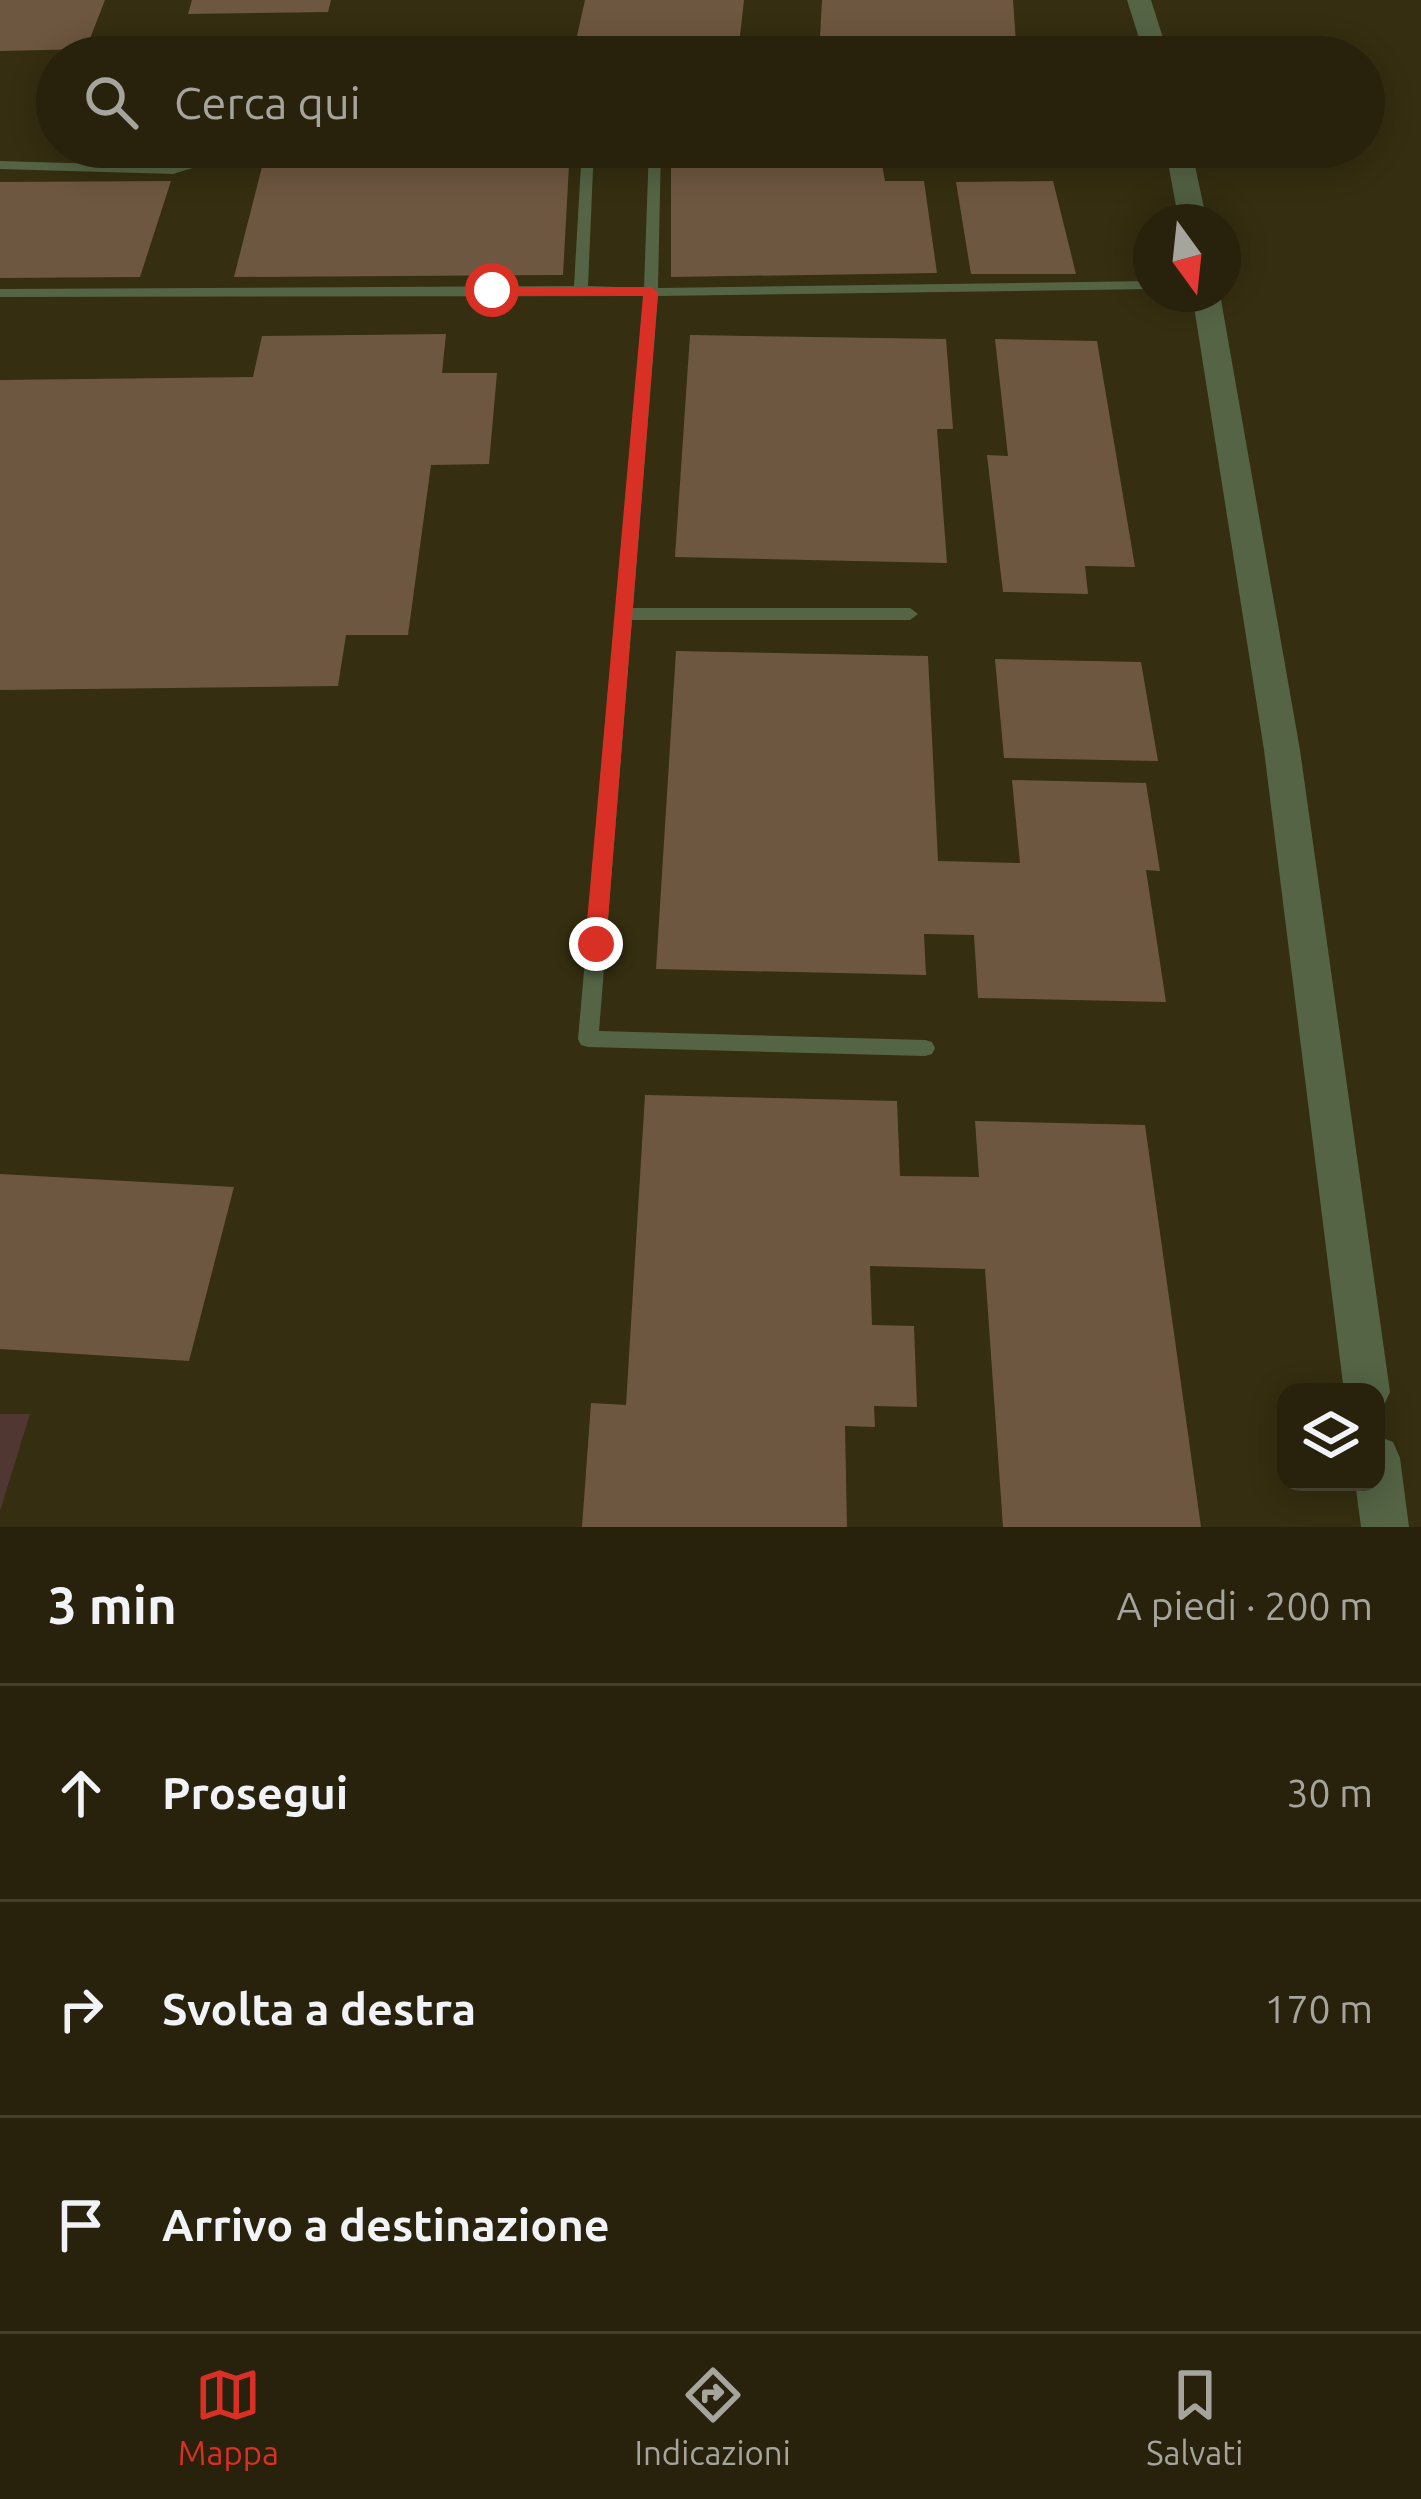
<!DOCTYPE html>
<html lang="it">
<meta charset="utf-8">
<style>
body{margin:0;font-family:Ubuntu,sans-serif;background:#342f1a;color:#f1f3f6}
.controls{position:absolute;right:36px;bottom:36px;display:grid;overflow:hidden;border-radius:24px;box-shadow:0 6px 30px #0003}
.controls button{width:108px;height:108px;display:grid;place-items:center;padding:0;border:0;border-bottom:3px solid #443f2d;background:#28220c;color:#f1f3f6;font:60px sans-serif}
.compass{position:absolute;left:1133px;top:204px;width:108px;height:108px;border-radius:50%;background:#28220c;box-shadow:0 6px 30px #0003;rotate:165deg}
.stop{position:absolute;width:36px;height:36px;margin:-27px;border:9px solid #d93025;border-radius:50%;background:#fff}
.stop.end{background:#d93025;border-color:#fff;box-shadow:0 3px 12px #0008}
.list{margin:0;padding:0;list-style:none}
h2{display:flex;justify-content:space-between;align-items:center;height:156px;margin:0;padding:0 48px;font-size:51px}
h2 small{font-size:39px;font-weight:400;color:#a5a49d}
.list li{display:grid;grid-template-columns:78px 1fr auto;gap:36px;align-items:center;box-sizing:border-box;height:216px;padding:0 48px;border-top:3px solid #443f2d}
.list b{display:block;font-size:45px;white-space:nowrap}
.list em{font-size:39px;font-style:normal;color:#a5a49d}
.icon{flex:none;width:66px;height:66px;fill:none;stroke:currentColor;stroke-width:2;stroke-linecap:round;stroke-linejoin:round}
.map{position:relative;flex:none;width:1421px;height:1527px;overflow:hidden}
.search{position:absolute;background:#28220c;box-shadow:0 6px 30px #0003;left:36px;right:36px;top:36px;height:132px;display:flex;align-items:center;gap:30px;box-sizing:border-box;padding:0 42px;border-radius:66px;color:#a5a49d;font-size:45px}
.sheet{height:804px;background:#28220c}
nav{display:flex;justify-content:space-around;align-items:center;box-sizing:border-box;height:168px;border-top:3px solid #443f2d;background:#28220c;font-size:33px;color:#a5a49d}
nav a{display:grid;justify-items:center;gap:6px}
nav .on{color:#d93025}
.map>svg:first-child{display:block}
</style>
<div class="map">
<svg width="1421" height="1527" viewBox="0 0 1421 1527">
<rect width="100%" height="100%" fill="#352e10"/>
<polygon fill="#503731" points="0,1414 30,1414 0,1511"/>
<g fill="#6e5740">
<polygon points="0,0 105,0 86,49 0,51"/>
<polygon points="192,0 331,0 328,12 188,14"/>
<polygon points="585,0 744,0 738,54 574,49"/>
<polygon points="822,0 1013,0 1017,57 819,57"/>
<polygon points="267,147 570,147 563,275 234,277"/>
<polygon points="671,147 879,147 885,181 924,181 937,273 671,277"/>
<polygon points="171,181 140,277 0,278 0,182"/>
<polygon points="1053,181 1076,274 971,274 956,182"/>
<polygon points="446,334 442,373 497,373 489,464 431,465 408,635 346,635 338,686 0,690 0,380 253,377 262,336"/>
<polygon points="690,335 946,339 953,429 937,429 947,563 675,557"/>
<polygon points="995,339 1097,341 1135,567 1085,566 1088,594 1003,592 987,455 1008,456"/>
<polygon points="676,651 928,656 938,861 1020,863 1012,780 1146,783 1160,871 1146,870 1166,1002 978,998 974,935 924,934 926,975 656,969"/>
<polygon points="995,659 1141,662 1158,761 1004,758"/>
<polygon points="645,1095 897,1101 900,1176 979,1177 975,1121 1145,1125 1201,1527 1003,1527 985,1269 870,1266 872,1325 914,1326 917,1407 874,1406 875,1427 845,1426 847,1527 582,1527 591,1403 626,1405"/>
<polygon points="0,1174 234,1187 189,1361 0,1349"/>
</g>
<g fill="none" stroke-linecap="round" stroke-linejoin="round">
<g fill="#556445" fill-rule="evenodd">
<polygon points="203,147 215,147 209,163 173,174 0,169 0,161 172,166 198,158"/>
<polygon points="582,147 594,147 588,286 644,288 649,147 661,147 658,288 1151,281 1151,289 658,296 633,608 910,608 918,614 910,620 632,620 599,1031 925,1040 932,1042 935,1048 932,1054 925,1056 588,1047 581,1045 578,1039 644,296 0,297 0,289 574,286"/>
</g>
<g fill="#556445" fill-rule="evenodd">
<polygon points="1127,0 1151,0 1169,57 1145,57"/>
<polygon points="1165,147 1191,147 1207,222 1179,222"/>
<polygon points="1192,294 1220,294 1300,750 1390,1392 1383,1407 1376,1410 1376,1392 1344,1392 1264,750"/>
<polygon points="1376,1435 1393,1442 1400,1458 1409,1527 1361,1527 1355,1482 1376,1482"/>
</g>
</g>
<polygon fill="#d93025" points="486,287 651,287 658,292 606,944 596,952 585,944 643,296 492,295 484,290"/>
</svg>
<div class="controls">
<button><svg class="icon" aria-label="layers" viewBox="0 0 24 24"><path d="M12 4l9 5-9 5-9-5zM3 14l9 5 9-5"/></svg></button>
</div>
<svg class="compass" viewBox="-18 -18 36 36"><path d="M0-13l5 13h-10z" fill="#e53935"/><path d="M0 13l5-13h-10z" fill="#a5a49d"/></svg>
<div class="stop" style="left:492px;top:290px"></div>
<div class="stop end" style="left:596px;top:944px"></div>
<div class="search"><svg class="icon" aria-label="search" viewBox="0 0 24 24"><circle cx="10" cy="10" r="6"/><path d="M15 15l6 6"/></svg>Cerca qui</div>
</div>
<section class="sheet">
<h2>3 min<small>A piedi · 200 m</small></h2>
<ul class="list">
<li><svg class="icon" aria-label="ahead" viewBox="0 0 24 24"><path d="M12 20V5M6 11l6-6 6 6"/></svg><div><b>Prosegui</b></div><em>30 m</em></li>
<li><svg class="icon" aria-label="right" viewBox="0 0 24 24"><path d="M7 20v-9h11M14 6l5 5-5 5"/></svg><div><b>Svolta a destra</b></div><em>170 m</em></li>
<li><svg class="icon" aria-label="arrive" viewBox="0 0 24 24"><path d="M6 21V4h12l-3 4 3 4H6"/></svg><div><b>Arrivo a destinazione</b></div></li>
</ul>
</section>
<nav>
<a class="on"><svg class="icon" aria-label="map" viewBox="0 0 24 24"><path d="M3 6l6-2 6 2 6-2v14l-6 2-6-2-6 2zM9 4v14M15 6v14"/></svg>Mappa</a>
<a><svg class="icon" aria-label="directions" viewBox="0 0 24 24"><path d="M12 3l9 9-9 9-9-9zM9 14v-3h6M13 9l2 2-2 2"/></svg>Indicazioni</a>
<a><svg class="icon" aria-label="saved" viewBox="0 0 24 24"><path d="M7 4h10v16l-5-4-5 4z"/></svg>Salvati</a>
</nav>
